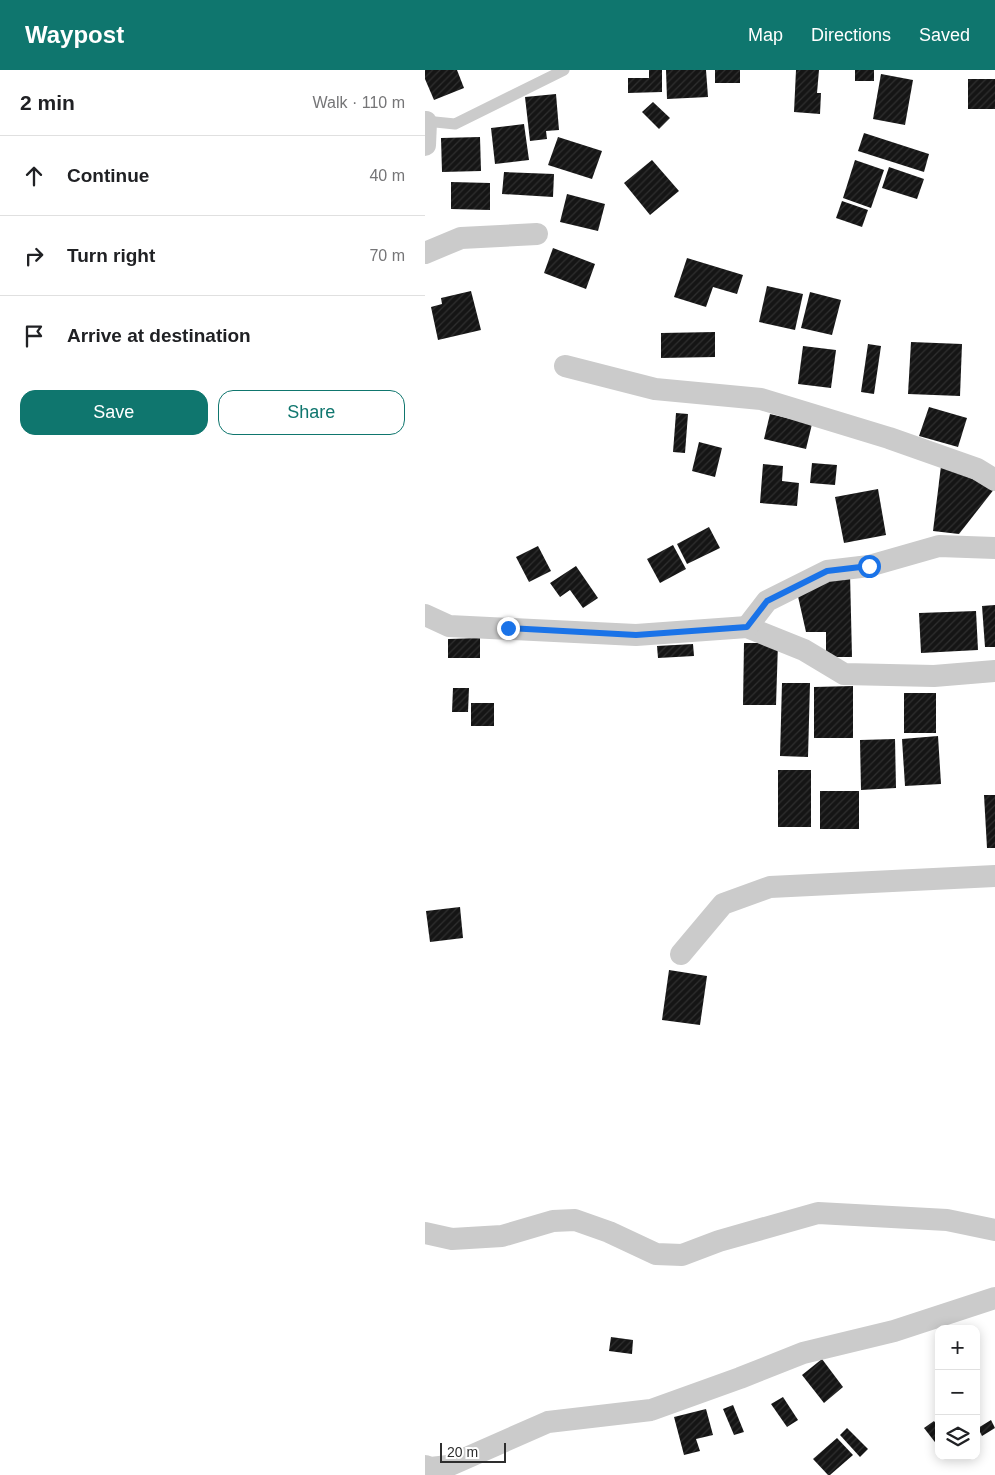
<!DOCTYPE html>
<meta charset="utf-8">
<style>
body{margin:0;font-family:Arial,sans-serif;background:#f2f2f2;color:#202124}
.controls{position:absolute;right:15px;bottom:15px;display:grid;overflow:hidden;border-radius:10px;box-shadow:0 2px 12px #0003}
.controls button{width:45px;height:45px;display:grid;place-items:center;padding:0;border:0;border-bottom:1px solid #e0e0e0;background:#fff;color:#202124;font:25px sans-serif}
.scale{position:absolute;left:15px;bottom:12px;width:66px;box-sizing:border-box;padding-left:5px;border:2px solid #2e2e2e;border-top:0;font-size:14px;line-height:18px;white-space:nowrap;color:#2e2e2e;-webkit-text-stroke:4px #fff;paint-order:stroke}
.stop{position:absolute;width:15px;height:15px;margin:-11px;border:4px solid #1a73e8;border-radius:50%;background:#fff}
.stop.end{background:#1a73e8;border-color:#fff;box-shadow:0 1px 5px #0008}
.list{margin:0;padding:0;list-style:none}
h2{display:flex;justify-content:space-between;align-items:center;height:65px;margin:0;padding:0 20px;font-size:21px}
h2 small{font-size:16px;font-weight:400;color:#757577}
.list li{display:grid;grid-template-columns:32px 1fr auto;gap:15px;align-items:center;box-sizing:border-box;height:80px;padding:0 20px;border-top:1px solid #e0e0e0}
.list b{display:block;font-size:19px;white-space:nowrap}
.list em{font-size:16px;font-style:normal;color:#757577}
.actions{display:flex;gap:10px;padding:15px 20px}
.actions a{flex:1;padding:11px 0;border:1px solid #0f766e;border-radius:15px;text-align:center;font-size:18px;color:#0f766e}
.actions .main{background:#0f766e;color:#fff}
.icon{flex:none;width:28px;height:28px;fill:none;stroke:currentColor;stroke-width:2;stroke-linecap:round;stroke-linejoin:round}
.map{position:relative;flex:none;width:570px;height:1405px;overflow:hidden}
header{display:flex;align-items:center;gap:30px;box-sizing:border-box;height:70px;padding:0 25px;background:#0f766e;color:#fff}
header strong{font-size:24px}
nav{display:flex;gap:28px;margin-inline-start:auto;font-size:18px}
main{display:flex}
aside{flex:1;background:#fff}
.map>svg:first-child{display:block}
</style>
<header>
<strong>Waypost</strong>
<nav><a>Map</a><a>Directions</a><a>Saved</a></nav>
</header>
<main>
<aside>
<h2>2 min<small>Walk · 110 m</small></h2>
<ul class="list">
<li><svg class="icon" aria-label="ahead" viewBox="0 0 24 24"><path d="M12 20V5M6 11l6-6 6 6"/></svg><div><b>Continue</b></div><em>40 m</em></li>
<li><svg class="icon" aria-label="right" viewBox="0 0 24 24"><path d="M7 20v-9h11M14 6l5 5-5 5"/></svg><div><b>Turn right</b></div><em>70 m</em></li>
<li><svg class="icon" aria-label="arrive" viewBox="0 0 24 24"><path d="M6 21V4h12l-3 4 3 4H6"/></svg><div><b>Arrive at destination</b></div></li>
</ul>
<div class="actions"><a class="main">Save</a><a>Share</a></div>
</aside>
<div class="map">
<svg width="570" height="1405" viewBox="0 0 570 1405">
<defs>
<pattern id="building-hatch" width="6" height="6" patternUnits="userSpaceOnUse" patternTransform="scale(1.25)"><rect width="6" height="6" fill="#151515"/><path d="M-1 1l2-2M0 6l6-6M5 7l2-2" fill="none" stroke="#2f2f2f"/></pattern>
</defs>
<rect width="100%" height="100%" fill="#fff"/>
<g fill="url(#building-hatch)">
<polygon points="0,0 32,0 39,18 9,30 0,9"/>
<polygon points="224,0 237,0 237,22 203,23 203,8 224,8"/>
<polygon points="241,0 281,0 283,27 242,29"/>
<rect x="290" y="0" width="25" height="13"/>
<polygon points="371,0 394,0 392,23 396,23 395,44 369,42"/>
<rect x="430" y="0" width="19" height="11"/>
<polygon points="456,4 488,10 480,55 448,49"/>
<rect x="543" y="9" width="27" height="30"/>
<polygon points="131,24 134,60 121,61 122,69 105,71 100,27"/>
<polygon points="228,32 245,48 234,59 217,42"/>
<polygon points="99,54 104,90 70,94 66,58"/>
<polygon points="439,63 504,84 499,102 433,81"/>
<polygon points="55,67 56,101 17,102 16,68"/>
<polygon points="133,67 177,81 167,109 123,95"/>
<polygon points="227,90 254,121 225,145 199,113"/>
<polygon points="430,90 459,100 446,138 418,128"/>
<polygon points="464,97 499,109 492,129 457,118"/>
<polygon points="79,102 129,104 128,127 77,124"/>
<polygon points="26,112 65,113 65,140 26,139"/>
<polygon points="142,124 180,134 173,161 135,152"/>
<polygon points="417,131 443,140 437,157 411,148"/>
<polygon points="128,178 170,194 161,219 119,203"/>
<polygon points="262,188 318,205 312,224 288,217 281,237 249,227"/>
<polygon points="342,216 378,224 370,260 334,252"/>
<polygon points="46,221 56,260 13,270 6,237 17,234 16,228"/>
<polygon points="385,222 416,230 407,265 376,258"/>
<polygon points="290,262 290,287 236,288 236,263"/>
<polygon points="486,272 537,274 535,326 483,324"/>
<polygon points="443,274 456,276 449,324 436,322"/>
<polygon points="378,276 411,280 406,318 373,314"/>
<polygon points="504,337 542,348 533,377 494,366"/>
<polygon points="251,343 263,344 260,383 248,382"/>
<polygon points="345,344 387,354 381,379 339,369"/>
<polygon points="274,372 297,378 290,407 267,401"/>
<polygon points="387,393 412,395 410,415 385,413"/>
<polygon points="338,394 358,396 357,411 374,413 372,436 335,433"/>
<polygon points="516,396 570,418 534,464 508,461"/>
<polygon points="453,419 461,465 419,473 410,427"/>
<polygon points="284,457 295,478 262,494 252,474"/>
<polygon points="248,475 261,499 235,513 222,489"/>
<polygon points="113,476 126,501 104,512 91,487"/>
<polygon points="151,496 173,528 158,538 145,520 135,527 125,513"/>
<polygon points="425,503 427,587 401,587 401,562 381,562 372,522"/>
<polygon points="570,535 570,577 560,577 557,536"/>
<polygon points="551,541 553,580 496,583 494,543"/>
<polygon points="55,568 55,588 23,588 23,569"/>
<polygon points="319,573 353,573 351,635 318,635"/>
<polygon points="268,574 269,586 233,588 232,576"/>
<polygon points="357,613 385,613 383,687 355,686"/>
<polygon points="428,616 428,668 389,668 389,617"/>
<polygon points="28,618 44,618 43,642 27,642"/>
<rect x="479" y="623" width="32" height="40"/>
<rect x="46" y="633" width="23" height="23"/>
<polygon points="513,666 516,714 480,716 477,669"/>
<polygon points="470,669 471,718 436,720 435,670"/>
<rect x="353" y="700" width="33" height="57"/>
<rect x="395" y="721" width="39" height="38"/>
<polygon points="559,725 570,725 570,778 562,778"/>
<polygon points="35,837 38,868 5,872 1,841"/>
<polygon points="244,900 282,906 275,955 237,950"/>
<polygon points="186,1267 208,1270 207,1284 184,1281"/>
<polygon points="397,1289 418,1317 399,1333 377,1305"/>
<polygon points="358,1327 373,1350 362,1357 346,1334"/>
<polygon points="308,1335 319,1362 309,1365 298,1339"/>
<polygon points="281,1339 288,1365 271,1369 275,1381 259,1385 249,1347"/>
<polygon points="566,1350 570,1358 557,1366 553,1358"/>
<polygon points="509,1351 514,1358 513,1376 499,1358"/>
<polygon points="422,1358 443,1379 435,1387 415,1365"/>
<polygon points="412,1368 428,1385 405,1405 403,1405 388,1389"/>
</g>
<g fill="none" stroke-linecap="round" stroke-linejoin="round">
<polyline stroke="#cbcbcb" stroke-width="11" points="0,51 30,54 139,0"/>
<g stroke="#cbcbcb" stroke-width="22">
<polyline points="0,75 1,52"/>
<polyline points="0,183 36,168 112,164"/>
<polyline points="140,296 230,319 336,329 464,368 552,399 570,410"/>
<polyline points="0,545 24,556 211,565 322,557 379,580 419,604 509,606 570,601"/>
<polyline points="322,557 342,531 402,501 444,496 514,476 570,478"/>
<polyline points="256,884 298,834 345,817 570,806"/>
<polyline points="0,1163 27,1169 77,1166 128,1151 150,1150 184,1162 231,1184 257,1185 294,1171 393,1143 522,1150 570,1160"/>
<polyline points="0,1396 6,1398 23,1396 123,1352 226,1340 315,1308 378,1283 469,1261 570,1228"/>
</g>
</g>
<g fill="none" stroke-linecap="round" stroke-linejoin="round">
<polyline stroke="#1a73e8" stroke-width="6" points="83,558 211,565 322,557 342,531 402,501 444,496"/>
</g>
</svg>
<div class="controls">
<button>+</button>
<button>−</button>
<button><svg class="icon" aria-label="layers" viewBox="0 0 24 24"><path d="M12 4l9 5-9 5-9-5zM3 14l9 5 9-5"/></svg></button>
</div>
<div class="scale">20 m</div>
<div class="stop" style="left:444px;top:496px"></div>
<div class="stop end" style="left:83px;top:558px"></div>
</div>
</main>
